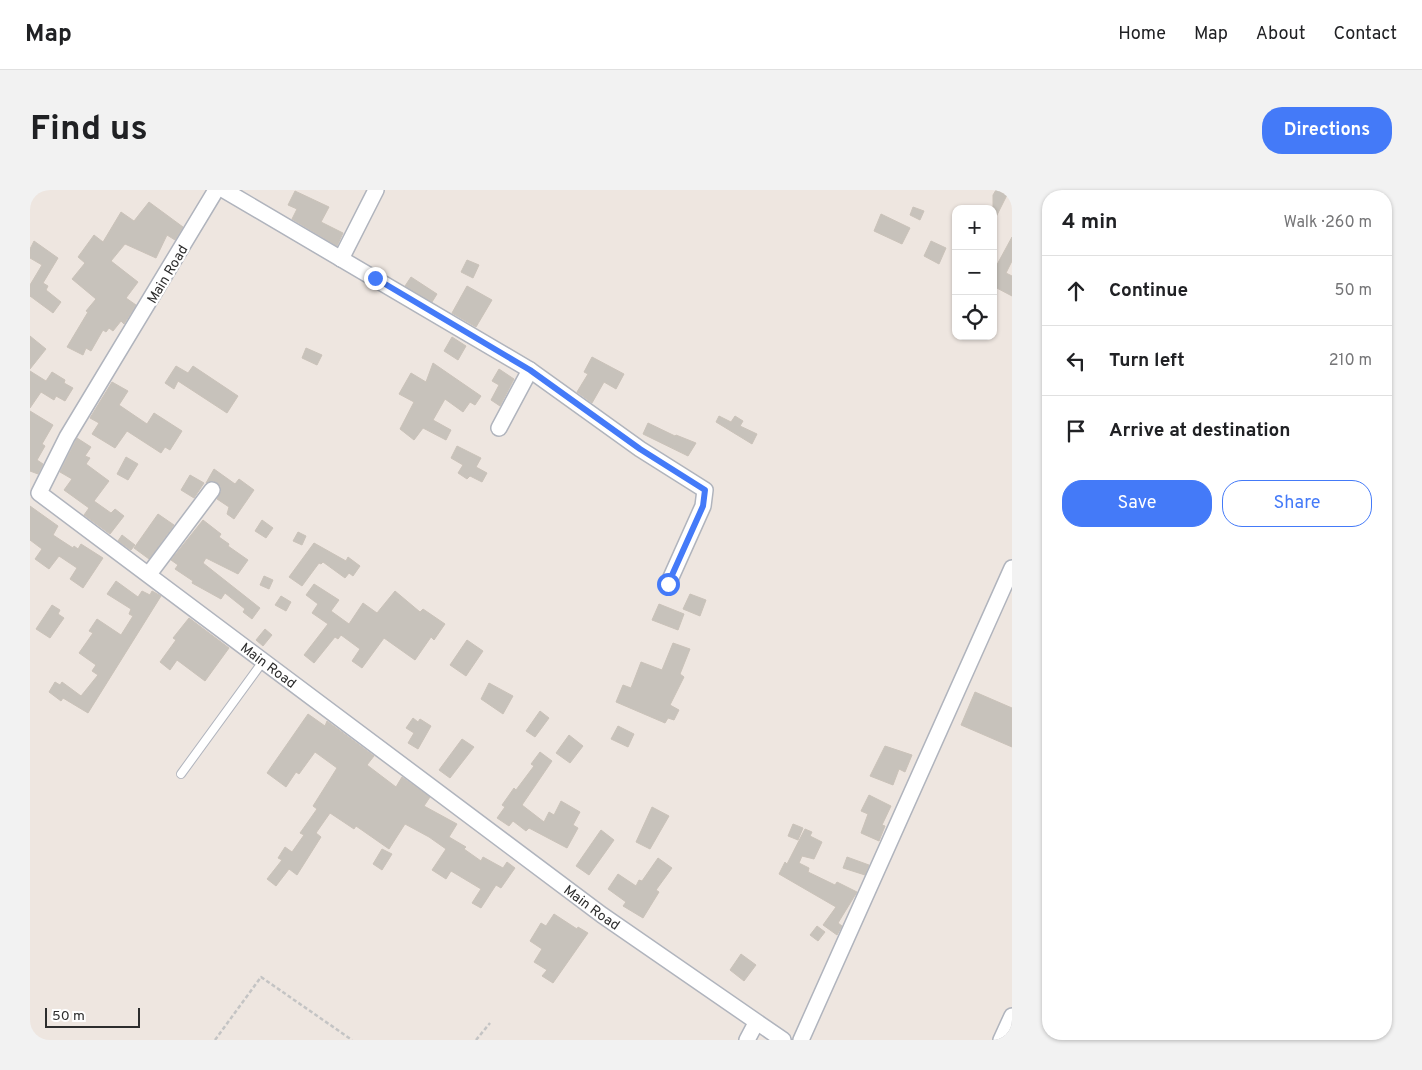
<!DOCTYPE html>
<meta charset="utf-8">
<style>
body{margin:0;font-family:Overpass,sans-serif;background:#f2f2f2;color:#202124}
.controls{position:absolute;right:15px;top:15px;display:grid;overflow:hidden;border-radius:10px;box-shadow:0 1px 4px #0004}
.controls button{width:45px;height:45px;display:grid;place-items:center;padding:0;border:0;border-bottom:1px solid #e0e0e0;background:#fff;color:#202124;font:25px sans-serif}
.scale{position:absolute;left:15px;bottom:12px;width:95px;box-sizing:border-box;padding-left:5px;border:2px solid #2d2d2d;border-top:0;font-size:14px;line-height:18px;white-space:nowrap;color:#2d2d2d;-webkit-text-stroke:4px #fff;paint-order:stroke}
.stop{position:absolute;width:15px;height:15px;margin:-11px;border:4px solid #447af8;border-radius:50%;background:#fff}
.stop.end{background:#447af8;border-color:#fff;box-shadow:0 1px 5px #0008}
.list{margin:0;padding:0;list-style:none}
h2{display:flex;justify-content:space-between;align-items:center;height:65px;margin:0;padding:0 20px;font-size:21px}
h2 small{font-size:16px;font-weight:400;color:#757577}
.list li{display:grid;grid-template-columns:32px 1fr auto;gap:15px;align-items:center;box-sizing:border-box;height:70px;padding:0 20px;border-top:1px solid #e0e0e0}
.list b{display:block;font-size:19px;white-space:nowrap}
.list em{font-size:16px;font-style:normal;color:#757577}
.actions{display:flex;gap:10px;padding:15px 20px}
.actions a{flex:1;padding:11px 0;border:1px solid #447af8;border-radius:20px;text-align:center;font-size:18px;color:#447af8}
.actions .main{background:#447af8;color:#fff}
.icon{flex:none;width:28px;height:28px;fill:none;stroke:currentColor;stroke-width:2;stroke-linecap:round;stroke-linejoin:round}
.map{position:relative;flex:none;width:982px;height:850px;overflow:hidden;border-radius:20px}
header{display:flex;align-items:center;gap:30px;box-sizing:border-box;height:70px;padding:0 25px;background:#fff;border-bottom:1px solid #e0e0e0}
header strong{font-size:24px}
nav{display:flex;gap:28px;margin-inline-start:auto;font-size:18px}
.intro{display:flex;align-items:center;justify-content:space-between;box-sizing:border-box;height:120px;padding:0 30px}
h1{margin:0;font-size:35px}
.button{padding:12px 22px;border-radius:20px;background:#447af8;color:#fff;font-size:18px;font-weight:700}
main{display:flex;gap:30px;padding:0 30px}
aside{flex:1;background:#fff;border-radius:20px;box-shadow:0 1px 4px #0004}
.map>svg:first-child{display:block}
</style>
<header>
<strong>Map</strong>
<nav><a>Home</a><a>Map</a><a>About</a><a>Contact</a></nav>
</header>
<div class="intro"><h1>Find us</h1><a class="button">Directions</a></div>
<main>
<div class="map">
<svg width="982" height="850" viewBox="0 0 982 850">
<rect width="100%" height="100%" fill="#eee6e0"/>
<g fill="#c7c2bb" stroke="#cac2b9">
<polygon points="966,0 978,3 963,33 963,5"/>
<polygon points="265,1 299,17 291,32 313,43 307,56 262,29 267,19 258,15"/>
<polygon points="119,12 153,37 145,50 137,45 126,68 95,54 81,71 108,92 96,108 106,115 94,134 91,131 83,141 79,138 76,142 73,140 61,161 56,158 53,165 37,157 58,122 56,121 66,109 42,89 55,73 48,67 64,45 73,52 91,22 104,31"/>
<polygon points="883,17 894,21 890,30 880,25"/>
<polygon points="851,24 880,38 872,54 844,41"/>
<polygon points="982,47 982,71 976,83 982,86 982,106 963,96 963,82"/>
<polygon points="4,51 28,68 13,93 18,96 16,100 31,112 23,123 0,106 0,95 12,75 0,68 0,59"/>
<polygon points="901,51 916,58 909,74 894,66"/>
<polygon points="437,70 449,75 443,88 431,82"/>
<polygon points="381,87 407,104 402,112 375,96"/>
<polygon points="437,96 462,110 446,137 422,123"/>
<polygon points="0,146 16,159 0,179"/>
<polygon points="422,147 436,156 428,170 414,161"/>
<polygon points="276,158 292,165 287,175 272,168"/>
<polygon points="562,167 594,184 586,199 574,192 562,213 547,202 558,184 554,182"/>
<polygon points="403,173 451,206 445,215 440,212 433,222 415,209 403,230 421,240 416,250 393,238 384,250 370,239 384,212 369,204 381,183 396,192"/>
<polygon points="146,176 158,183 163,176 208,206 197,223 148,191 144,199 135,193"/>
<polygon points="469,179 484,189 470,216 461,210 469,195 462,191"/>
<polygon points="0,181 16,191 22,182 35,190 34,193 43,198 35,211 26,206 24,210 11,202 0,218"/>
<polygon points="82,192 98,201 89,215 117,234 124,223 152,241 140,260 135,257 131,263 97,241 85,258 62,244 69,233 60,228"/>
<polygon points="0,221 23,235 12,254 15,256 7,270 13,274 8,284 0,281"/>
<polygon points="689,226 701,232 705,226 713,231 710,236 727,244 722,254 686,232"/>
<polygon points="618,233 645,246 646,245 666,253 658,266 613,244"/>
<polygon points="47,248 61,257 55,266 60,268 56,274 79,291 64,311 81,323 85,319 94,326 80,344 54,325 59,318 34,300 42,289 30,282"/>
<polygon points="427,256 451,268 446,277 457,283 452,292 440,286 437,289 428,283 433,275 421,268"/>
<polygon points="96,267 108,274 98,290 87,284"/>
<polygon points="184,279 205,294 209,289 224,300 204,329 197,324 199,317 187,309 191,302 190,296 184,291 176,293"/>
<polygon points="160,285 174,293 164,308 151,300"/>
<polygon points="0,316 28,336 23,345 43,358 44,356 48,359 51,354 73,368 53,398 40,389 47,378 29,366 19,379 5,369 12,359 0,350"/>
<polygon points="128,324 144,335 119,369 104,358"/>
<polygon points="173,330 191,344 189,347 199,354 198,356 218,370 208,384 176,368 173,373 230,418 222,429 213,422 215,419 195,403 191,409 162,393 163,391 145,379 148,375 141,370"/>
<polygon points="232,330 243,338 236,348 225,341"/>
<polygon points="268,342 276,346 272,355 263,351"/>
<polygon points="92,345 105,355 101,360 88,351"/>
<polygon points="284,353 316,371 318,367 330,376 323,386 319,383 315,388 293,372 291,374 289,373 272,396 259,387"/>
<polygon points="234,386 243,390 239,399 230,395"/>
<polygon points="86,391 108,407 112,401 120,405 122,401 131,406 58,523 33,508 31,511 19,502 25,492 30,495 32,492 51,506 68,485 62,481 66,475 49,463 63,443 59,441 67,429 91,445 103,426 99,424 101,419 77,404"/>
<polygon points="284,394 309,410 301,421 319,434 333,413 347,423 365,401 390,422 393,419 415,434 404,450 401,447 385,470 354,448 332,478 322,471 330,459 311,445 308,449 305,447 284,473 274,465 298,434 282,423 288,414 276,405"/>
<polygon points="660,404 676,410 670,426 653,419"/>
<polygon points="251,406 261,412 256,421 245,415"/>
<polygon points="629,414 654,424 648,440 622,430"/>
<polygon points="22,415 30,420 28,424 34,428 20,448 6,439"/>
<polygon points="159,428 199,458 175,491 147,470 140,480 130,472 146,450 143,448"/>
<polygon points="235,439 242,445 233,456 226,450"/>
<polygon points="437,450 453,461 436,486 420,475"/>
<polygon points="643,453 660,459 650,484 654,487 640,515 649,520 644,530 638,528 635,533 586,512 593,495 601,498 611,472 632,480"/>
<polygon points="459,493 483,506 473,524 451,509"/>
<polygon points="945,502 982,518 982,557 931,535"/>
<polygon points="510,521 519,528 505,547 496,541"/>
<polygon points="278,524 295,536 297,531 344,566 337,575 366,597 372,587 400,607 394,616 427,634 419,647 436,657 434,659 451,671 453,667 473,678 477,672 485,678 471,698 466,695 451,718 442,713 451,699 421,681 416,689 402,680 416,659 399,647 375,634 359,659 326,636 324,639 300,623 286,643 291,647 267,685 259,679 246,696 237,689 252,670 248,668 255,657 262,662 274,645 270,643 287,619 283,616 307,578 285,562 269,584 266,582 256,597 237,583"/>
<polygon points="383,528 388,532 390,529 401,536 388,559 378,553 384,543 376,538"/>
<polygon points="588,536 604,544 598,557 581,549"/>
<polygon points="539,545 553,556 540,573 526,563"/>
<polygon points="432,549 444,557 420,588 409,580"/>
<polygon points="855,556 882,565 875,582 869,579 863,595 840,586"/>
<polygon points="510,562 522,571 492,615 514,632 519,622 524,625 531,611 550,622 543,635 548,638 537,658 499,638 496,641 483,631 479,636 467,628 475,617 472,615 484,598 486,600 504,576 501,574"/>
<polygon points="839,605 861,616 852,635 855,636 849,651 831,643 838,624 831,621"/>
<polygon points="622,617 639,626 620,659 606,652"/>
<polygon points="763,634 773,638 768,650 758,646"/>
<polygon points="775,639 782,642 780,646 792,652 784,669 772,666 769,673 779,678 778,682 805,695 807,692 827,702 808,733 812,736 807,745 793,735 806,717 749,684 755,672 757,674"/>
<polygon points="571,640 584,650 559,685 546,676"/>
<polygon points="352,659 362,664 352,680 343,674"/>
<polygon points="817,667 839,675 835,685 813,678"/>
<polygon points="628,668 642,678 626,700 629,702 613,728 593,716 596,712 578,699 588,684 606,696 609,690 612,691"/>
<polygon points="524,724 547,739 548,737 558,743 523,793 512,786 517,780 504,772 512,759 500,751 511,733 516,736"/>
<polygon points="787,736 795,742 788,751 780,745"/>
<polygon points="711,764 726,775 714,791 700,780"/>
</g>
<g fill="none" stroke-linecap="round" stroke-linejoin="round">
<g stroke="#b0b4bd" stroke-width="10">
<polyline id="service" points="151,584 234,470"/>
</g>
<g stroke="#b0b4bd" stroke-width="18">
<g id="minor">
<path id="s1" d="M186,0L37,247L9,303L572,725L753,850"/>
<polyline points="194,0 500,180 469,238"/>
<polyline points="311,69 346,0"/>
<polyline points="500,180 610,259 675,300 673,316 638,394"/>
<polyline points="119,384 182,300"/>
<polyline points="717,850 726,833"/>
<polyline points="771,850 982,378"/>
<polyline points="971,850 982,826"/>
</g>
</g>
<g stroke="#c4c4c4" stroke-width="2.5" stroke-dasharray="4 2.5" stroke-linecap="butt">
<polyline points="185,850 231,787 322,850"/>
<polyline points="446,850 460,833"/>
</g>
<use href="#service" stroke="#fff" stroke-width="8"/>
<use href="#minor" stroke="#fff" stroke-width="15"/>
</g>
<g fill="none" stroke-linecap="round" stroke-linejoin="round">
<polyline stroke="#447af8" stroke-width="6" points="345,88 500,180 610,259 675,300 673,316 638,394"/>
</g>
<g text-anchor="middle" stroke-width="4.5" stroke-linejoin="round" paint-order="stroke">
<g font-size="14" fill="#2d2d2d" stroke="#fff">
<text transform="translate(137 84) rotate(-59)" y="5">Main Road</text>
<text dy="5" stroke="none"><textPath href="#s1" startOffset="638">Main Road</textPath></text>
<text dy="5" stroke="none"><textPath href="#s1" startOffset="1042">Main Road</textPath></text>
</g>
</g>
</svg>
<div class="controls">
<button>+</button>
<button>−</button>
<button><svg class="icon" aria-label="locate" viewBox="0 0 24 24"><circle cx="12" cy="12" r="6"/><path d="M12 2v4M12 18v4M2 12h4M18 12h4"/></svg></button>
</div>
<div class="scale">50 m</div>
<div class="stop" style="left:638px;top:394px"></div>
<div class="stop end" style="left:345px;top:88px"></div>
</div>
<aside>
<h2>4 min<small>Walk · 260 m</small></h2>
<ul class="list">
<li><svg class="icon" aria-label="ahead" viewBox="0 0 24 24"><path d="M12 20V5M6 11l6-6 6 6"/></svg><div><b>Continue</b></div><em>50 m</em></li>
<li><svg class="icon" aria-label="left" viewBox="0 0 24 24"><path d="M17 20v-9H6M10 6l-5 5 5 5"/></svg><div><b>Turn left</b></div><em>210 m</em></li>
<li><svg class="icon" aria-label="arrive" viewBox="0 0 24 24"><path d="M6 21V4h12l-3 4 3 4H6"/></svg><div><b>Arrive at destination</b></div></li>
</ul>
<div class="actions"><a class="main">Save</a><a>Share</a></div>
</aside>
</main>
